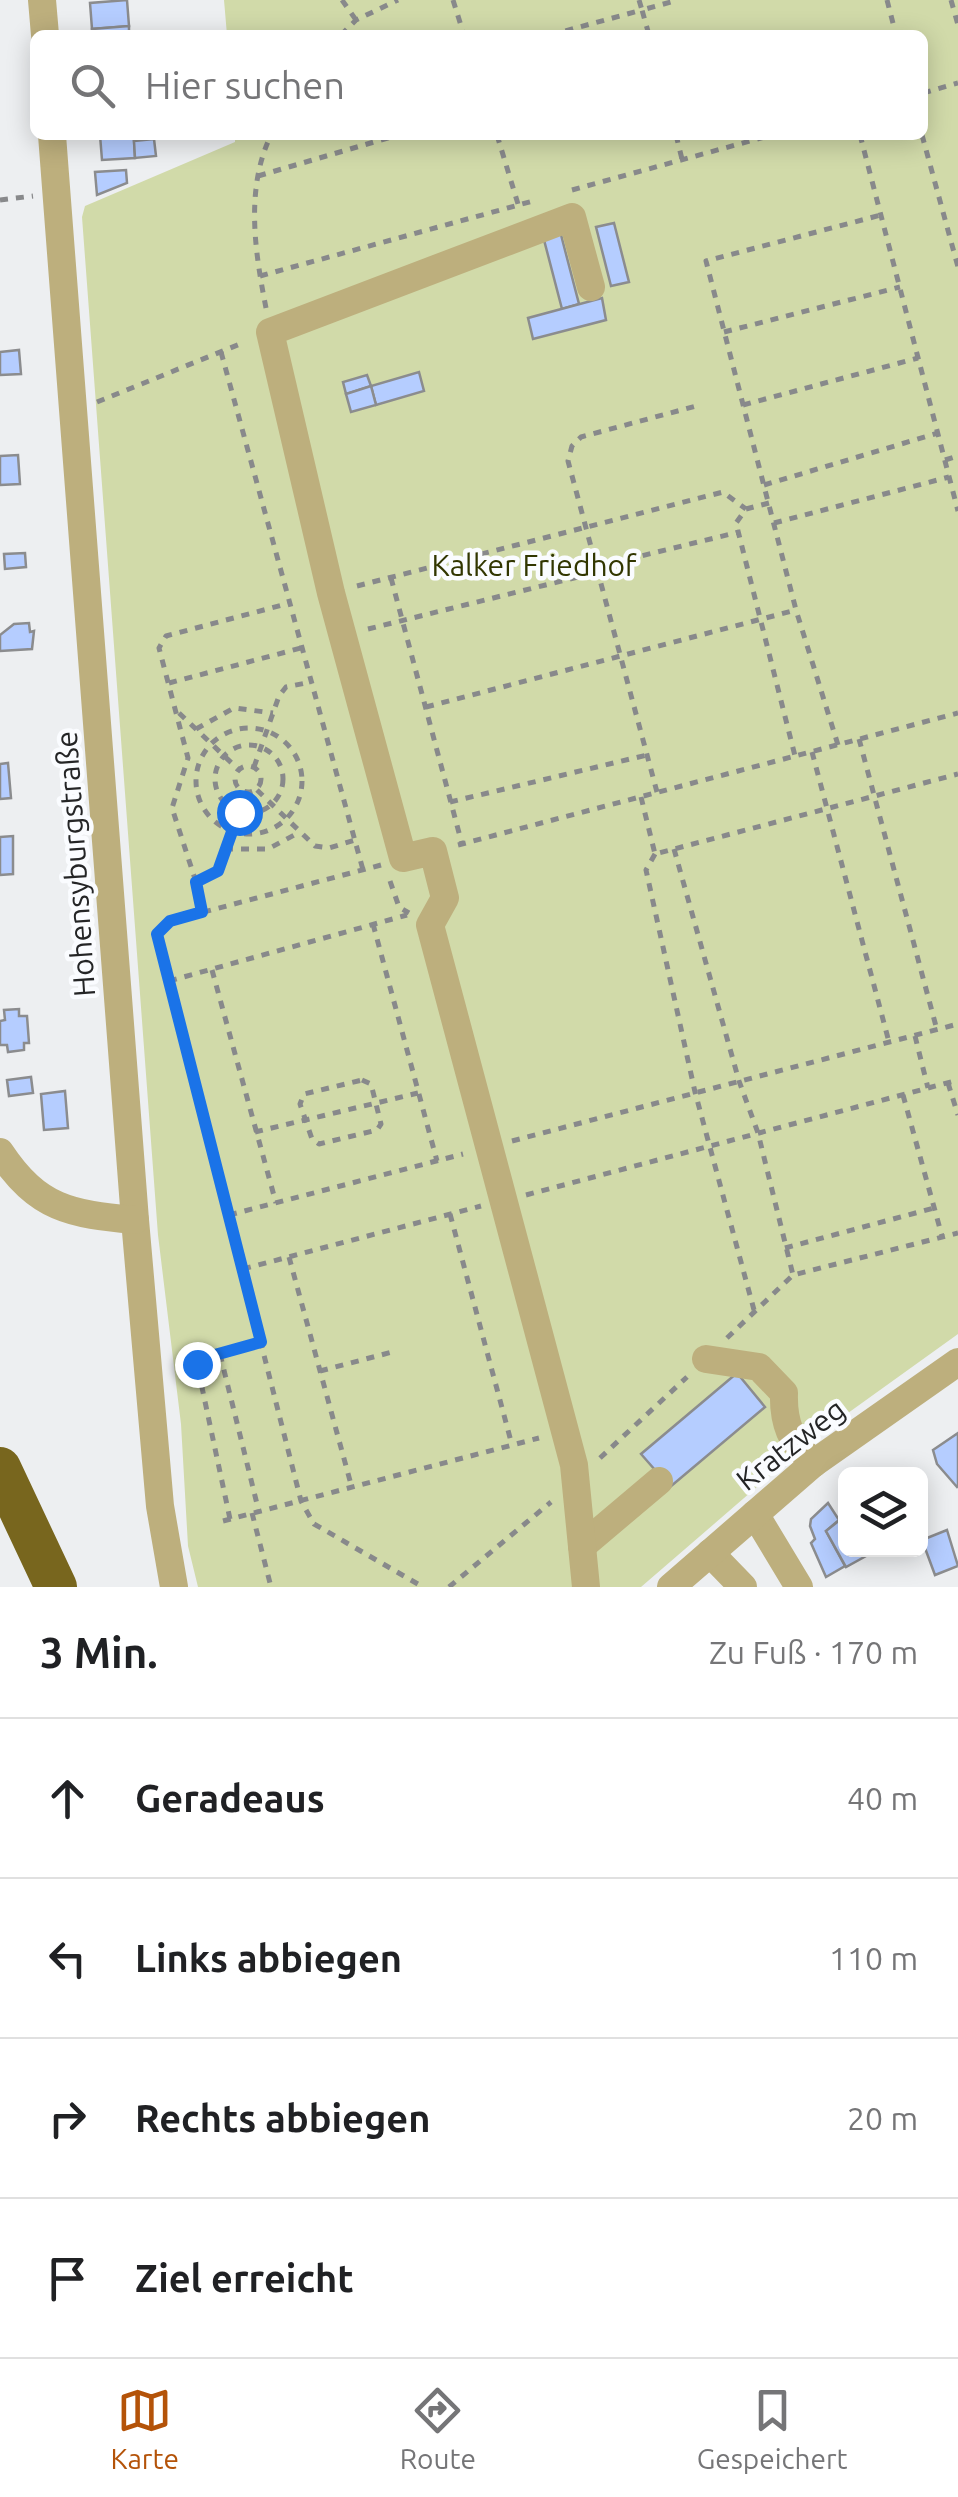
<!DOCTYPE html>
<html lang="de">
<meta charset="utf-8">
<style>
body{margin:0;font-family:Ubuntu,sans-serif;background:#f2f2f2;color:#202124}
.controls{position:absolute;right:30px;bottom:30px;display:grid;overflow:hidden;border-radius:15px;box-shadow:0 5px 25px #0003}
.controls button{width:90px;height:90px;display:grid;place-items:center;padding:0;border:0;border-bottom:2px solid #e0e0e0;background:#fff;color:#202124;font:50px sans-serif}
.stop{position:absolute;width:30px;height:30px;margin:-22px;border:8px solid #1a73e8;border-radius:50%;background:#fff}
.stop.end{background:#1a73e8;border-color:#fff;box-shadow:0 2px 10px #0008}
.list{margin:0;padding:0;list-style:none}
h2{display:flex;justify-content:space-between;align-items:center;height:130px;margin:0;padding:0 40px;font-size:42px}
h2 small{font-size:32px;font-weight:400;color:#757577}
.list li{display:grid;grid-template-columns:65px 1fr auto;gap:30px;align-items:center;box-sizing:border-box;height:160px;padding:0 40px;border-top:2px solid #e0e0e0}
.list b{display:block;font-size:38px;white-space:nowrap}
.list em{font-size:32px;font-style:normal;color:#757577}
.icon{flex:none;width:55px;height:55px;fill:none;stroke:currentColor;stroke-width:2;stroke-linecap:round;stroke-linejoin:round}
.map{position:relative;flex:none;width:958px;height:1587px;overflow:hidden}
.search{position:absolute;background:#fff;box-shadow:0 5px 25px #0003;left:30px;right:30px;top:30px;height:110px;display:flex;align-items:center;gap:25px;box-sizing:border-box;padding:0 35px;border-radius:15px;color:#757577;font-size:38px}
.sheet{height:770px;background:#fff}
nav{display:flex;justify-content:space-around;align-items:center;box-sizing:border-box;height:140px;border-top:2px solid #e0e0e0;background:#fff;font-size:28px;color:#757577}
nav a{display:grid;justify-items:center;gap:5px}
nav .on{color:#b45309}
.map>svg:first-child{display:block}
</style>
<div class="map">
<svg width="958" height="1587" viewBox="0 0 958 1587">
<rect width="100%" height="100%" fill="#edeff1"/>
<polygon fill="#d1daa9" points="224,0 958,0 958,1334 816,1436 641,1587 198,1587 188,1546 181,1424 158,1235 82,217 85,206 235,142 235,135 923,135 923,35 227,35"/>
<g fill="#b5cdff" stroke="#8b8c8e" stroke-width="2.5">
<polygon points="127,0 129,26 92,29 90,3"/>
<polygon points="129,26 129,35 92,35 92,29"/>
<polygon points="100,135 141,135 141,141 134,141 135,158 102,160"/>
<polygon points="154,139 156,156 135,158 134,141"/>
<polygon points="126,170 127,183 97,195 95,172"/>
<polygon points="614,223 629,282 611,286 596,227"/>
<polygon points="560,231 579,304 562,309 543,236"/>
<polygon points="602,298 606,320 533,339 528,318"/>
<polygon points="19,350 21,374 0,375 0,352"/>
<polygon points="419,372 424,391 376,405 371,386"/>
<polygon points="367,375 371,386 346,394 343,382"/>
<polygon points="371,386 376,405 351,412 346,394"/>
<polygon points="18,455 20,484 0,485 0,456"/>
<polygon points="25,553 26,567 5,569 4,554"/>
<polygon points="29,623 30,632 34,631 32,649 0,651 0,635 14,624"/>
<polygon points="8,763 11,798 0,799 0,764"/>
<polygon points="13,836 13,874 0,875 0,837"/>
<polygon points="19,1009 19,1016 27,1016 29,1043 24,1043 24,1050 8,1052 7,1045 0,1045 0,1021 5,1020 4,1010"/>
<polygon points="31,1077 33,1093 9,1096 7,1080"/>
<polygon points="65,1091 68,1128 44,1130 41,1094"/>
<polygon points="737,1373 765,1407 670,1487 641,1454"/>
<polygon points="958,1433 958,1486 957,1487 937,1464 933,1450"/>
<polygon points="828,1503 839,1520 826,1531 845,1566 826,1577 811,1543 815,1539 810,1526 811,1519"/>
<polygon points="846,1515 846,1550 877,1550 846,1567 826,1531"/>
<polygon points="947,1530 958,1566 935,1575 922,1540"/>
</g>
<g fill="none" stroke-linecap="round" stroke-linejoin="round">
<g stroke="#88898b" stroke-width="5" stroke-dasharray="8 8" stroke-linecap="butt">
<polyline points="342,0 356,20"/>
<polyline points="453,0 464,35"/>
<polyline points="639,0 642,10 678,0"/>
<polyline points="887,0 896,35"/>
<polyline points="951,0 958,25"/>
<polyline points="341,35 356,20 398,0"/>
<polyline points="550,35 642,10 649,35"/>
<polyline points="923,93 958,83"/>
<polyline points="497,135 518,204"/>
<polyline points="676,135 682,159"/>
<polyline points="860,135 958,511"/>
<polyline points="922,135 958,267"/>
<polyline points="258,176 398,135"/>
<polyline points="572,190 772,135"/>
<polyline points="0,200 33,196"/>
<polyline points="260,276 533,201"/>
<path d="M266,308C255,252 245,189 271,135"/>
<polyline points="724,332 900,287"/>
<polyline points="221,352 363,870"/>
<polyline points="97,402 245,342"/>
<polyline points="743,405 918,358"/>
<polyline points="945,460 958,456"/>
<polyline points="764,485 938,433"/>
<polyline points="769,503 746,509 736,523 795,756"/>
<polyline points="774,523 949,477"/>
<polyline points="596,567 739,532"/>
<polyline points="391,578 462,844"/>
<polyline points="357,586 723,492 746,509"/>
<polyline points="368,629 598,572"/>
<polyline points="169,683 301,648"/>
<polyline points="426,707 796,610"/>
<polyline points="179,713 239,770"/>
<circle cx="249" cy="781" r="53"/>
<polyline points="196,729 234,708 273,713"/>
<polyline points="859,739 937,1030"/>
<circle cx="249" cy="779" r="34"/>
<polyline points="838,745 796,610 706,261 881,215"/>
<polyline points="812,752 889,1042"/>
<circle cx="248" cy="779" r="13"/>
<polyline points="254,767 279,696 286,687 311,682"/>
<polyline points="257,790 315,846 329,848 355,840"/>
<polyline points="657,792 568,461 572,446 581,437 696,406"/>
<polyline points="641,797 655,854 958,774"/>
<polyline points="450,802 647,755"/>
<polyline points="458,845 958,713"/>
<polyline points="225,849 268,849 300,832"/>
<polyline points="674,849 739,1081 758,1133 793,1275"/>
<polyline points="655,854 646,870 695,1092 754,1310"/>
<polyline points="381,865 170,921 157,934 301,1501 314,1524 423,1587"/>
<polyline points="390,881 399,907 409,913"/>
<polyline points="196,882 172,808 188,758 159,648 166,636 290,603"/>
<polyline points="202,912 196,882 218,871 245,792"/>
<polyline points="373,924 437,1161"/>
<polyline points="212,970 276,1203"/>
<polyline points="169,981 407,915"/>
<polyline points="915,1036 928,1088"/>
<polygon points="362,1080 371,1084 381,1124 377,1130 319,1144 312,1139 300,1104 304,1094"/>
<polyline points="948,1083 958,1115"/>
<polyline points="903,1095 942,1236"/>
<polyline points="255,1132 418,1093"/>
<polyline points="512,1141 958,1024"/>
<polyline points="526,1195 958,1080"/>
<polyline points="450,1214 512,1445"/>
<polyline points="229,1215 463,1154"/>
<polyline points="785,1248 934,1208"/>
<polyline points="289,1257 352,1488"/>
<polyline points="243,1269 481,1206"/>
<polyline points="727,1338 793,1275 958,1233"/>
<polyline points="220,1354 259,1512"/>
<polyline points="320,1371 396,1351"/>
<polyline points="600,1458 687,1377"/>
<polyline points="252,1513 271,1587"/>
<polyline points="230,1519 197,1364 204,1357 261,1342"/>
<polyline points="223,1521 539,1438"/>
<polyline points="449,1587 551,1502"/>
</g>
<g stroke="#bdaf7d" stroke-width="28">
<polyline points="42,0 45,35"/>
<polyline points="52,135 135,1220 160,1506 174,1587"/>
<path d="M0,1152C38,1209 70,1214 135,1220"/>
<path d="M706,1359L759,1367L784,1393C783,1423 791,1443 814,1463"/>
<polyline points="755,1514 799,1587"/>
<polyline points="582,1546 659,1481"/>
<polyline points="710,1553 743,1587"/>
<polyline points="586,1587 574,1465 430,925 445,898 433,851 403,858 331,593 270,332 572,217 591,287"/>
<polyline points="671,1587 814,1463 958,1362"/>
</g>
<polyline stroke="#78661e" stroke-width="42" points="0,1468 56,1587"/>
</g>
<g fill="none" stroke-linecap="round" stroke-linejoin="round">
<polyline stroke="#1a73e8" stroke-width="12" points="197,1364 204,1358 261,1342 157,934 170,921 202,912 196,882 218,871 239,812"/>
</g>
<g text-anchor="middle" stroke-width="9" stroke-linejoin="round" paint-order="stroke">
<g font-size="30" fill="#313600" stroke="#fafcff">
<text x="534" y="576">Kalker Friedhof</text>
</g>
<g font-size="30" fill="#242526" stroke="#fafcff">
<text transform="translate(76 864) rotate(-94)" y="10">Hohensyburgstraße</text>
<text transform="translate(791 1445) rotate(-38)" y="10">Kratzweg</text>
</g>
</g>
</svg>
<div class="controls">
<button><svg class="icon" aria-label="layers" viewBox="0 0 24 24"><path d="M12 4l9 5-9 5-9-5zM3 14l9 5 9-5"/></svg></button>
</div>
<div class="stop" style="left:239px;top:812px"></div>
<div class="stop end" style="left:197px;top:1364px"></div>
<div class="search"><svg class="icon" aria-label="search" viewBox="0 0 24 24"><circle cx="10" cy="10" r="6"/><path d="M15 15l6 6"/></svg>Hier suchen</div>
</div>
<section class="sheet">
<h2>3 Min.<small>Zu Fuß · 170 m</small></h2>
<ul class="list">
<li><svg class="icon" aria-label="ahead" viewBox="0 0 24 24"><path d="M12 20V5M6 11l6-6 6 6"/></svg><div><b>Geradeaus</b></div><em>40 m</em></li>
<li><svg class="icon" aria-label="left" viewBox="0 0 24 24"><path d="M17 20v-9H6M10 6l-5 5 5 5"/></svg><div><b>Links abbiegen</b></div><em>110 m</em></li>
<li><svg class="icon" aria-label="right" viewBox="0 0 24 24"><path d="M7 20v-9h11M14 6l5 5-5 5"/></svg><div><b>Rechts abbiegen</b></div><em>20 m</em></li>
<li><svg class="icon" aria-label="arrive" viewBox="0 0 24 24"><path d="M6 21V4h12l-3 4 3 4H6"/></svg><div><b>Ziel erreicht</b></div></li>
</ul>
</section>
<nav>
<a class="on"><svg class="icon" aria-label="map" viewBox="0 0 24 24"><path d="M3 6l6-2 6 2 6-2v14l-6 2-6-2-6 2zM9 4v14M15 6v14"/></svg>Karte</a>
<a><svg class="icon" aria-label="directions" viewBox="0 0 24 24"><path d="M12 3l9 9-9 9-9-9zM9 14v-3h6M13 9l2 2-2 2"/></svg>Route</a>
<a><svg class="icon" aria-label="saved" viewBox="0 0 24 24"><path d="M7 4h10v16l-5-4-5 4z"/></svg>Gespeichert</a>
</nav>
